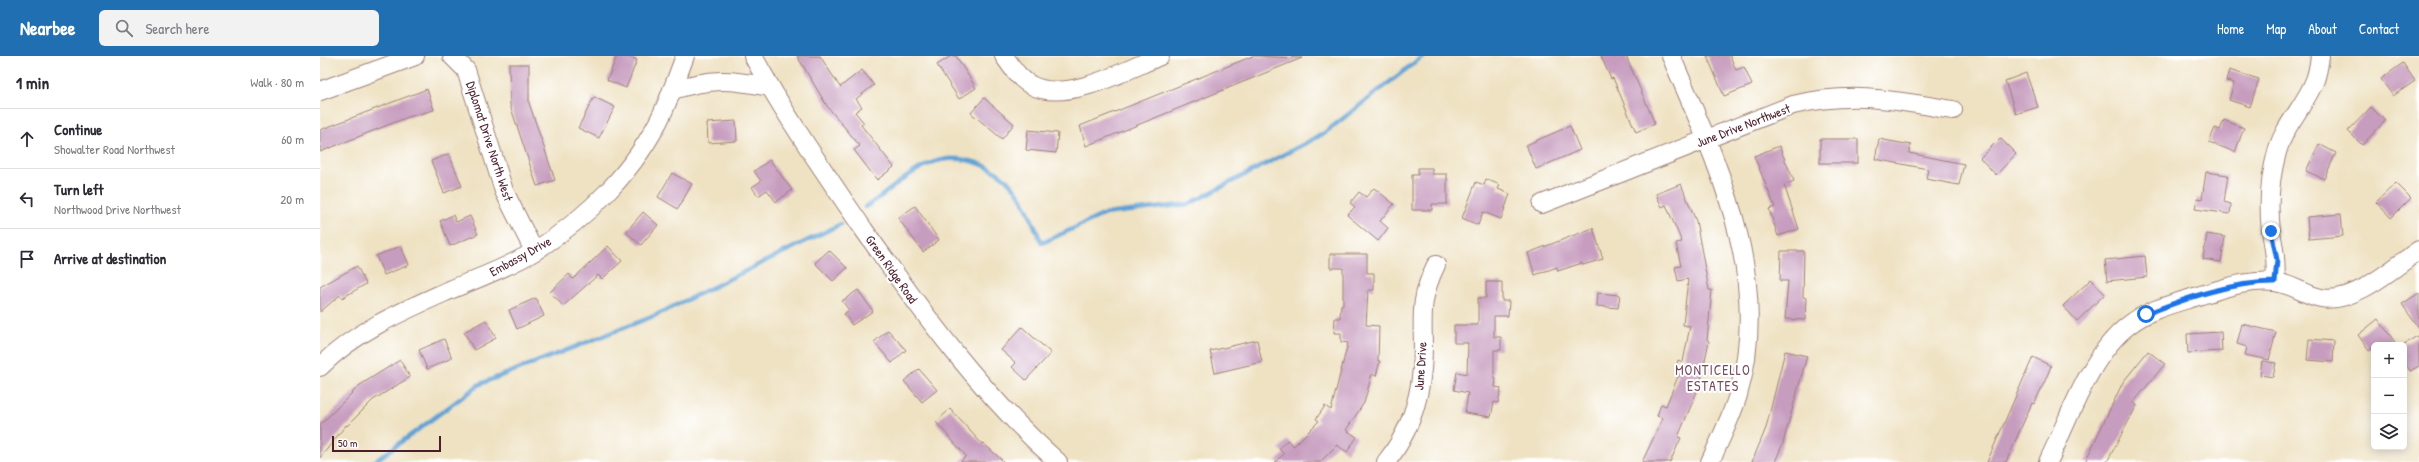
<!DOCTYPE html>
<meta charset="utf-8">
<style>
body{margin:0;font-family:"Patrick Hand",sans-serif;background:#f2f2f3;color:#2b2b33}
.controls{position:absolute;right:12px;bottom:12px;display:grid;overflow:hidden;border-radius:6px;box-shadow:0 2px 10px #0003}
.controls button{width:36px;height:36px;display:grid;place-items:center;padding:0;border:0;border-bottom:1px solid #e1e1e2;background:#fff;color:#2b2b33;font:20px sans-serif}
.scale{position:absolute;left:12px;bottom:10px;width:109px;box-sizing:border-box;padding-left:4px;border:2px solid #4a1f2b;border-top:0;font-size:11px;line-height:14px;white-space:nowrap;color:#4a1f2b;-webkit-text-stroke:3px #fff;paint-order:stroke}
.stop{position:absolute;width:12px;height:12px;margin:-9px;border:3px solid #1a73e8;border-radius:50%;background:#fff}
.stop.end{background:#1a73e8;border-color:#fff;box-shadow:0 1px 4px #0008}
.list{margin:0;padding:0;list-style:none}
h2{display:flex;justify-content:space-between;align-items:center;height:52px;margin:0;padding:0 16px;font-size:17px}
h2 small{font-size:13px;font-weight:400;color:#7c7c81}
.list li{display:grid;grid-template-columns:26px 1fr auto;gap:12px;align-items:center;box-sizing:border-box;height:60px;padding:0 16px;border-top:1px solid #e1e1e2}
.list b{display:block;font-size:15px;white-space:nowrap}
.list p{margin:0;font-size:13px;white-space:nowrap;color:#7c7c81}
.list em{font-size:13px;font-style:normal;color:#7c7c81}
.icon{flex:none;width:22px;height:22px;fill:none;stroke:currentColor;stroke-width:2;stroke-linecap:round;stroke-linejoin:round}
.map{position:relative;flex:none;width:2099px;height:406px;overflow:hidden}
header{display:flex;align-items:center;gap:24px;box-sizing:border-box;height:56px;padding:0 20px;background:#1f6fb2;color:#fff}
header strong{font-size:19px}
nav{display:flex;gap:22px;margin-inline-start:auto;font-size:14px}
.search{width:280px;height:36px;background:#f2f2f3;display:flex;align-items:center;gap:10px;box-sizing:border-box;padding:0 14px;border-radius:6px;color:#7c7c81;font-size:15px}
main{display:flex}
aside{flex:1;background:#fff}
.map>svg:first-child{display:block}
</style>
<header>
<strong>Nearbee</strong>
<div class="search"><svg class="icon" aria-label="search" viewBox="0 0 24 24"><circle cx="10" cy="10" r="6"/><path d="M15 15l6 6"/></svg>Search here</div>
<nav><a>Home</a><a>Map</a><a>About</a><a>Contact</a></nav>
</header>
<main>
<aside>
<h2>1 min<small>Walk · 80 m</small></h2>
<ul class="list">
<li><svg class="icon" aria-label="ahead" viewBox="0 0 24 24"><path d="M12 20V5M6 11l6-6 6 6"/></svg><div><b>Continue</b><p>Showalter Road Northwest</p></div><em>60 m</em></li>
<li><svg class="icon" aria-label="left" viewBox="0 0 24 24"><path d="M17 20v-9H6M10 6l-5 5 5 5"/></svg><div><b>Turn left</b><p>Northwood Drive Northwest</p></div><em>20 m</em></li>
<li><svg class="icon" aria-label="arrive" viewBox="0 0 24 24"><path d="M6 21V4h12l-3 4 3 4H6"/></svg><div><b>Arrive at destination</b></div></li>
</ul>
</aside>
<div class="map">
<svg width="2099" height="406" viewBox="0 0 2099 406">
<rect width="100%" height="100%" fill="#fff"/>
<filter id="ink" filterUnits="userSpaceOnUse"><feTurbulence type="fractalNoise" baseFrequency=".025" numOctaves="2"/><feDisplacementMap in="SourceGraphic" scale="8" xChannelSelector="R" yChannelSelector="G"/><feConvolveMatrix kernelMatrix="1 2 1 2 8 2 1 2 1" color-interpolation-filters="sRGB"/></filter>
<filter id="wash" filterUnits="userSpaceOnUse"><feTurbulence type="fractalNoise" baseFrequency=".012" numOctaves="4" result="noise"/><feDisplacementMap in="SourceGraphic" scale="16" xChannelSelector="R" yChannelSelector="G"/><feGaussianBlur stdDeviation="0.9" result="paint"/><feColorMatrix in="noise" values="0 0 0 0 0 0 0 0 0 0 0 0 0 0 0 0 0 1.4 0 .05"/><feComposite in="paint" operator="in"/></filter>
<g filter="url(#wash)">
<rect width="100%" height="100%" fill="#efe2c3"/>
<g fill="none" stroke-linecap="round" stroke-linejoin="round">
<g stroke="#60a1d3" stroke-width="4.5">
<path d="M545,151C567,138 585,118 609,108C640,94 679,110 698,137C708,151 714,171 722,187L785,158L869,148L1003,78L1103,0"/>
<polyline points="54,406 160,328 334,260 521,168"/>
</g>
</g>
<g id="blocks">
<g fill="#c79dbf">
<polygon points="297,0 307,0 317,4 306,32 287,24"/>
<polygon points="477,0 500,0 520,31 542,14 554,29 536,43 542,51 535,56 544,67 541,69 574,111 557,124 534,94 540,90 507,50"/>
<polygon points="631,0 636,0 656,32 639,43 617,9"/>
<polygon points="933,0 982,2 766,90 760,70"/>
<polygon points="1281,0 1306,0 1335,68 1316,76 1293,22 1291,23"/>
<polygon points="1387,0 1410,0 1416,14 1424,11 1432,29 1404,40"/>
<polygon points="2083,7 2095,25 2073,40 2061,23"/>
<polygon points="189,8 209,8 209,47 235,124 217,130 190,49"/>
<polygon points="1909,14 1939,23 1930,51 1909,44 1914,27 1906,25"/>
<polygon points="1706,17 1718,51 1696,58 1685,25"/>
<polygon points="107,33 114,54 88,61 0,96 0,74"/>
<polygon points="274,41 295,51 279,82 258,72"/>
<polygon points="664,42 694,68 682,83 651,57"/>
<polygon points="2051,51 2065,65 2042,89 2028,75"/>
<polygon points="1904,64 1924,72 1915,96 1889,86 1895,72 1900,74"/>
<polygon points="416,65 417,85 388,87 387,67"/>
<polygon points="1250,70 1260,94 1216,113 1206,89"/>
<polygon points="708,74 738,77 736,97 706,94"/>
<polygon points="1680,82 1696,98 1676,119 1660,102"/>
<rect x="1500" y="83" width="38" height="24"/>
<polygon points="1559,83 1591,89 1589,97 1644,108 1639,129 1606,123 1608,113 1555,103"/>
<polygon points="1999,88 2016,97 2004,123 1986,115"/>
<polygon points="1459,90 1474,125 1464,129 1479,173 1458,180 1449,153 1455,151 1434,100"/>
<polygon points="129,98 142,130 124,137 111,105"/>
<polygon points="450,104 472,134 456,146 447,134 438,140 432,131 441,125 434,115"/>
<polygon points="1098,112 1112,112 1112,118 1127,118 1127,148 1112,148 1112,154 1092,154 1092,119 1098,119"/>
<polygon points="1886,116 1908,119 1904,146 1911,148 1910,158 1875,153 1877,142 1882,143"/>
<polygon points="352,117 372,128 358,153 338,141"/>
<polygon points="1166,123 1180,129 1178,133 1190,138 1181,163 1163,156 1158,169 1142,162 1156,126 1164,129"/>
<polygon points="2076,127 2091,142 2071,162 2056,146"/>
<polygon points="1361,128 1376,165 1389,234 1392,234 1387,284 1389,285 1380,328 1358,381 1361,382 1350,406 1322,406 1343,362 1337,360 1341,348 1346,350 1359,318 1355,317 1358,304 1363,306 1370,270 1363,269 1368,223 1358,225 1355,211 1361,210 1356,187 1362,186 1346,149 1342,151 1336,138"/>
<polygon points="1054,132 1074,148 1060,165 1068,172 1058,185 1027,159 1035,151 1030,147 1039,136 1046,141"/>
<polygon points="595,150 619,184 603,196 578,162"/>
<polygon points="323,156 338,169 321,189 306,176"/>
<polygon points="2021,158 2023,180 1989,183 1987,161"/>
<polygon points="133,159 136,166 150,160 158,178 130,190 120,165"/>
<polygon points="1273,172 1283,203 1263,209 1262,207 1238,215 1237,211 1215,219 1208,197"/>
<polygon points="1887,178 1905,181 1901,206 1883,203"/>
<polygon points="81,190 89,209 64,219 56,200"/>
<polygon points="288,190 302,205 282,223 278,219 243,250 230,236 249,218 253,223"/>
<polygon points="509,194 527,212 513,225 495,207"/>
<polygon points="1461,195 1484,195 1483,241 1486,242 1485,264 1465,263 1468,225 1460,225"/>
<polygon points="1010,198 1047,198 1047,217 1054,217 1054,234 1048,234 1046,269 1059,270 1058,305 1060,305 1056,320 1052,318 1044,347 1026,374 1037,381 1027,396 1017,389 1000,406 955,406 964,398 959,393 967,384 974,390 999,365 996,363 1005,350 1011,354 1028,287 1021,286 1021,277 1014,277 1015,262 1020,262 1021,249 1023,249 1023,212 1010,212"/>
<polygon points="1825,200 1827,221 1787,225 1785,204"/>
<polygon points="37,210 46,228 22,242 20,239 0,256 0,231"/>
<polygon points="1771,223 1785,238 1757,265 1743,250"/>
<polygon points="1166,226 1182,226 1182,245 1189,245 1188,260 1174,260 1174,281 1181,281 1181,294 1174,294 1174,322 1176,323 1175,331 1181,332 1178,347 1174,346 1171,361 1145,357 1148,337 1134,334 1137,316 1147,318 1148,287 1134,287 1134,269 1158,269 1158,242 1166,242"/>
<polygon points="538,234 553,255 532,269 524,258 529,254 522,245"/>
<polygon points="1278,237 1300,239 1298,252 1277,250"/>
<polygon points="2099,237 2099,273 2082,248"/>
<polygon points="216,242 224,260 197,273 189,254"/>
<polygon points="2058,263 2077,289 2054,289 2049,294 2038,279"/>
<polygon points="166,264 176,282 154,294 144,276"/>
<polygon points="1922,268 1956,276 1949,304 1925,299 1927,291 1917,288"/>
<polygon points="702,271 731,297 706,324 692,311 696,307 681,294"/>
<polygon points="568,274 586,294 572,307 554,286"/>
<polygon points="1901,276 1902,295 1868,297 1867,278"/>
<polygon points="2099,279 2099,310 2090,315 2084,305 2084,288"/>
<polygon points="124,283 132,302 107,313 99,294"/>
<polygon points="1989,283 2014,285 2013,306 1987,304"/>
<polygon points="937,284 942,306 895,317 890,295"/>
<polygon points="1465,295 1487,300 1463,387 1455,406 1432,406 1446,372"/>
<polygon points="1828,295 1845,308 1813,347 1817,349 1787,406 1765,406 1803,326"/>
<polygon points="1713,301 1731,310 1725,325 1714,348 1712,347 1686,406 1667,406"/>
<polygon points="80,304 90,321 53,344 27,370 26,369 0,402 0,369 40,329"/>
<polygon points="1942,305 1956,307 1953,321 1940,319"/>
<polygon points="599,313 617,334 602,346 584,325"/>
<polygon points="630,353 662,388 663,387 684,406 640,406 646,400 616,366"/>
</g>
</g>
</g>
<g filter="url(#ink)">
<use href="#blocks" fill-opacity="0" stroke="#9c8077" stroke-width="1"/>
<g fill="none" stroke-linecap="round" stroke-linejoin="round">
<g stroke="#9c8077" stroke-width="20">
<g id="minor">
<polyline points="132,0 146,14 184,135 214,195"/>
<path d="M433,0C466,61 505,117 544,174C602,256 662,339 738,406"/>
<path d="M684,0C692,11 699,23 711,29C746,48 806,14 840,0"/>
<path d="M1351,0C1397,108 1453,220 1418,339C1411,362 1400,384 1390,406"/>
<path d="M352,34C393,22 408,23 450,31"/>
<polyline points="0,35 95,0"/>
<path d="M1222,148L1473,49C1533,35 1573,44 1633,54"/>
<path d="M1955,226C1957,206 1954,194 1951,175C1948,149 1950,121 1957,96C1964,69 1985,50 1995,24C1998,16 1999,8 2000,0"/>
<path d="M0,311C35,275 85,254 130,234C158,222 189,211 215,195C268,161 316,114 343,56C351,38 358,19 365,0"/>
<path d="M1066,406C1088,379 1099,347 1102,313C1106,270 1095,251 1116,209"/>
<path d="M1728,406C1749,363 1770,298 1809,269C1830,252 1857,247 1881,239C1905,232 1930,223 1955,226C1972,228 1985,239 2001,242C2032,249 2075,211 2099,194"/>
</g>
</g>
<use href="#minor" stroke="#fff" stroke-width="18"/>
</g>
</g>
<g fill="none" stroke-linecap="round" stroke-linejoin="round" filter="url(#ink)">
<path stroke="#1a73e8" stroke-width="5" d="M1826,258C1867,242 1911,226 1955,226L1957,204L1951,175"/>
</g>
<g text-anchor="middle" stroke-width="4" stroke-linejoin="round" paint-order="stroke">
<g font-size="13" fill="#4a1f2b" stroke="#fff">
<text transform="translate(1423 69) rotate(-21)" y="5">June Drive Northwest</text>
<text transform="translate(170 85) rotate(72)" y="5">Diplomat Drive North West</text>
<text transform="translate(200 200) rotate(-29)" y="5">Embassy Drive</text>
<text transform="translate(572 213) rotate(55)" y="5">Green Ridge Road</text>
<text transform="translate(1100 310) rotate(-86)" y="5">June Drive</text>
</g>
<g font-size="14" letter-spacing="1" fill="#764b5f" stroke="#fff">
<text x="1393" y="319">MONTICELLO<tspan x="1393" dy="16">ESTATES</tspan></text>
</g>
</g>
</svg>
<div class="controls">
<button>+</button>
<button>−</button>
<button><svg class="icon" aria-label="layers" viewBox="0 0 24 24"><path d="M12 4l9 5-9 5-9-5zM3 14l9 5 9-5"/></svg></button>
</div>
<div class="scale">50 m</div>
<div class="stop" style="left:1826px;top:258px"></div>
<div class="stop end" style="left:1951px;top:175px"></div>
</div>
</main>
